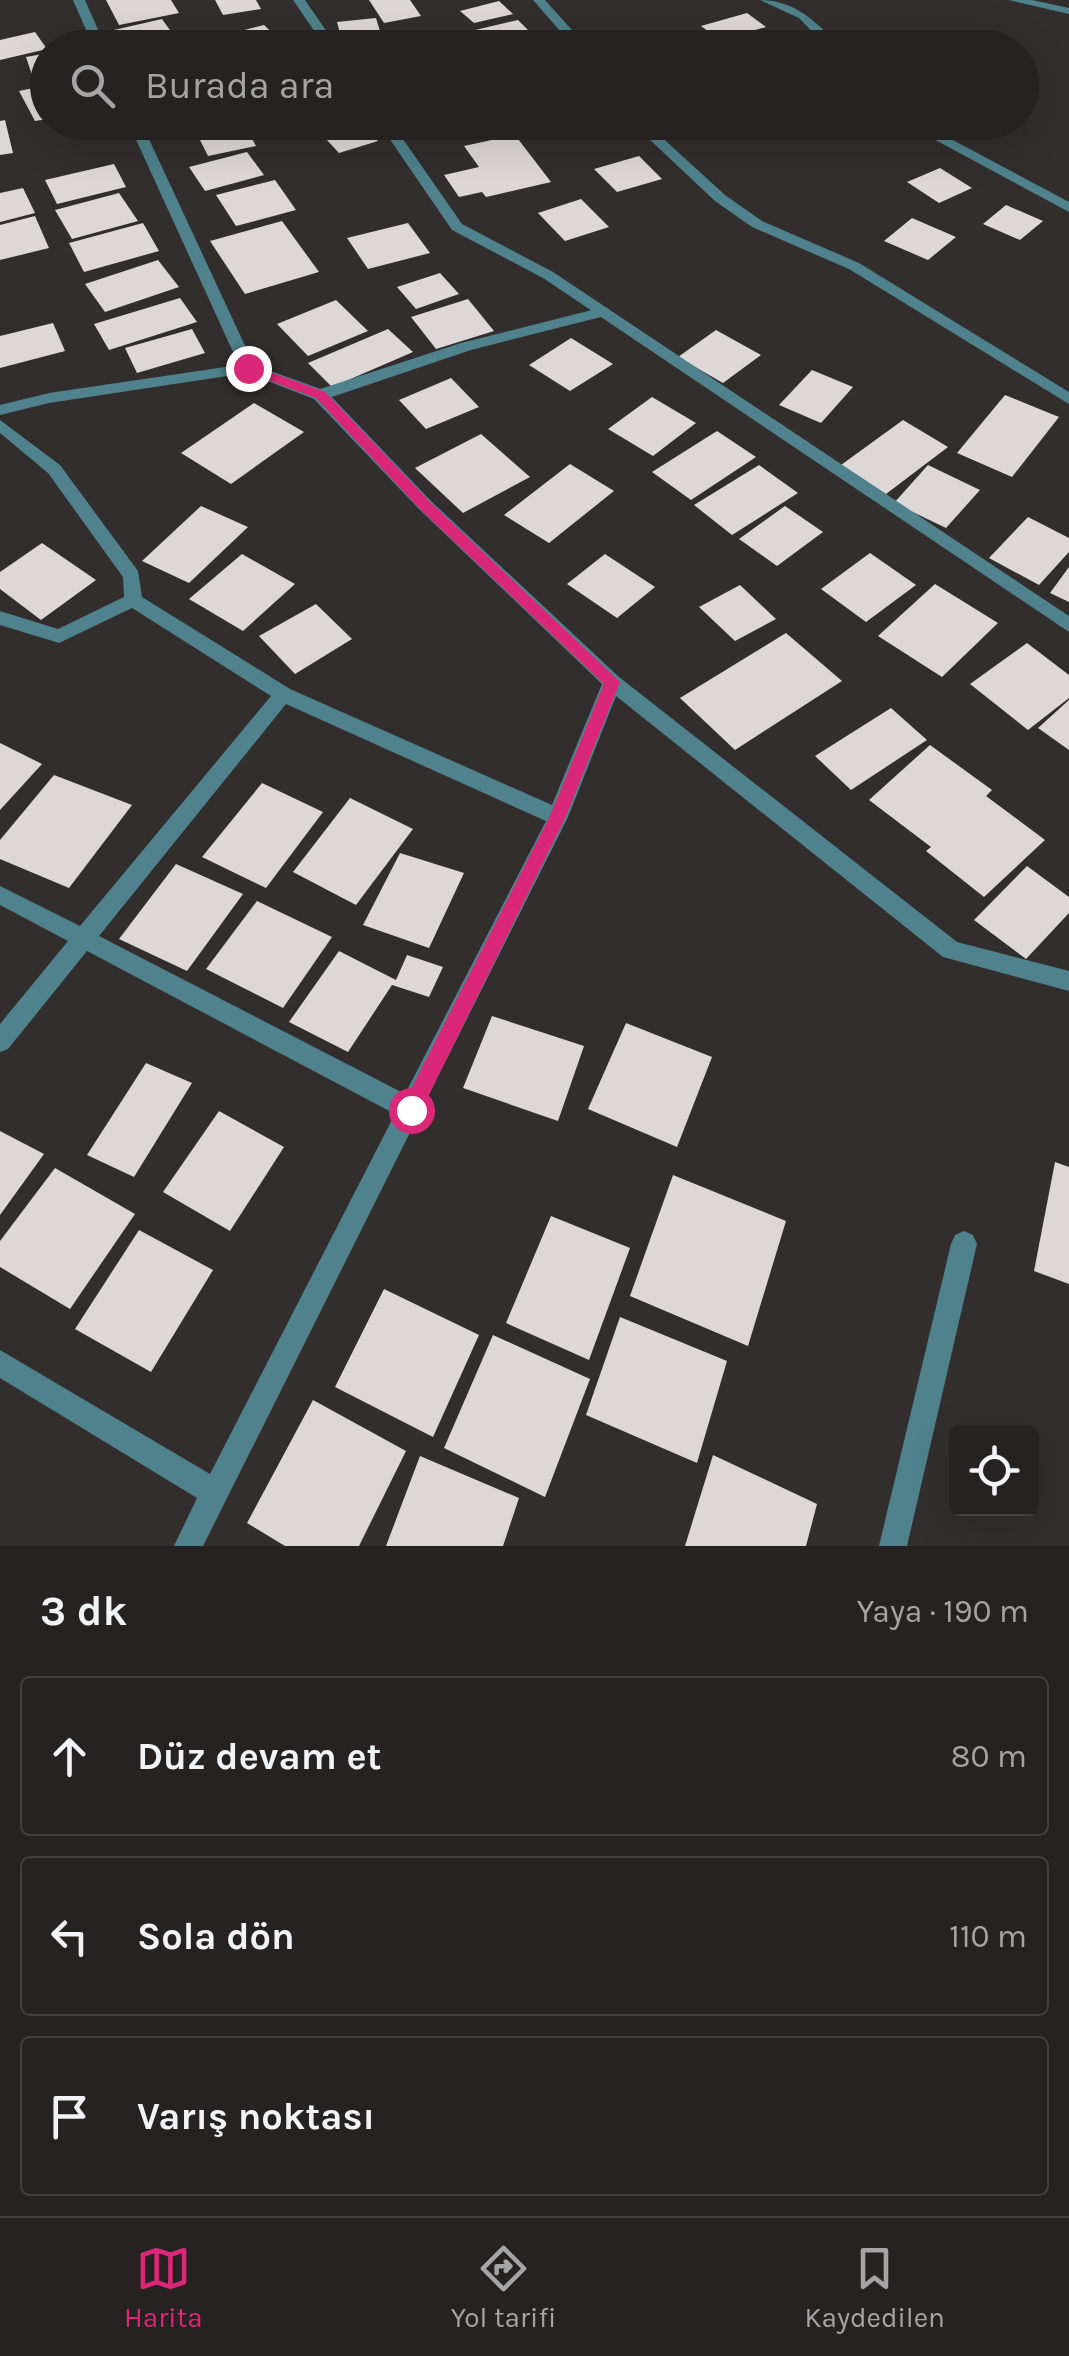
<!DOCTYPE html>
<html lang="tr">
<meta charset="utf-8">
<style>
body{margin:0;font-family:Karla,sans-serif;background:#322f2f;color:#f1f3f6}
.controls{position:absolute;right:30px;bottom:30px;display:grid;overflow:hidden;border-radius:10px;box-shadow:0 10px 40px #0002}
.controls button{width:90px;height:90px;display:grid;place-items:center;padding:0;border:0;border-bottom:2px solid #423f40;background:#262222;color:#f1f3f6;font:50px sans-serif}
.stop{position:absolute;width:30px;height:30px;margin:-22px;border:8px solid #db2777;border-radius:50%;background:#fff}
.stop.end{background:#db2777;border-color:#fff;box-shadow:0 2px 10px #0008}
.list{margin:0;padding:0;list-style:none}
h2{display:flex;justify-content:space-between;align-items:center;height:130px;margin:0;padding:0 40px;font-size:42px}
h2 small{font-size:32px;font-weight:400;color:#a4a4a5}
.list li{display:grid;grid-template-columns:65px 1fr auto;gap:30px;align-items:center;box-sizing:border-box;height:160px;margin:0 20px 20px;padding:0 20px;border:2px solid #423f40;border-radius:10px}
.list b{display:block;font-size:38px;white-space:nowrap}
.list em{font-size:32px;font-style:normal;color:#a4a4a5}
.icon{flex:none;width:55px;height:55px;fill:none;stroke:currentColor;stroke-width:2;stroke-linecap:round;stroke-linejoin:round}
.map{position:relative;flex:none;width:1069px;height:1546px;overflow:hidden}
.search{position:absolute;background:#262222;box-shadow:0 10px 40px #0002;left:30px;right:30px;top:30px;height:110px;display:flex;align-items:center;gap:25px;box-sizing:border-box;padding:0 35px;border-radius:55px;color:#a4a4a5;font-size:38px}
.sheet{height:670px;background:#262222}
nav{display:flex;justify-content:space-around;align-items:center;box-sizing:border-box;height:140px;border-top:2px solid #423f40;background:#262222;font-size:28px;color:#a4a4a5}
nav a{display:grid;justify-items:center;gap:5px}
nav .on{color:#db2777}
.map>svg:first-child{display:block}
</style>
<div class="map">
<svg width="1069" height="1546" viewBox="0 0 1069 1546">
<rect width="100%" height="100%" fill="#322e2d"/>
<g fill="#ddd8d7">
<polygon points="106,0 171,0 179,13 119,25"/>
<polygon points="215,0 256,0 261,9 223,15"/>
<polygon points="369,0 410,0 421,16 384,23"/>
<polygon points="499,1 513,14 474,23 460,11"/>
<polygon points="747,13 766,27 720,40 701,26"/>
<polygon points="376,18 383,41 343,45 337,22"/>
<polygon points="162,19 177,40 126,48 114,30"/>
<polygon points="518,20 534,36 487,48 471,31"/>
<polygon points="264,25 283,43 228,48 218,37"/>
<polygon points="35,32 47,49 0,60 0,40"/>
<polygon points="48,53 48,79 34,81 26,57"/>
<polygon points="48,85 48,119 35,121 19,91"/>
<polygon points="5,120 13,153 0,155 0,121"/>
<polygon points="222,122 243,122 256,146 208,156 194,128"/>
<polygon points="365,128 378,141 339,153 326,139"/>
<polygon points="515,135 551,182 486,197 482,192 459,197 444,175 479,167 464,146"/>
<polygon points="247,152 264,175 205,191 189,167"/>
<polygon points="639,156 662,179 617,192 594,169"/>
<polygon points="114,164 126,187 57,204 45,180"/>
<polygon points="940,168 972,188 939,203 907,182"/>
<polygon points="275,180 296,210 236,226 216,195"/>
<polygon points="23,188 35,213 0,222 0,193"/>
<polygon points="119,193 138,221 72,239 55,210"/>
<polygon points="581,199 609,227 565,241 538,213"/>
<polygon points="1006,205 1043,221 1020,240 983,224"/>
<polygon points="35,216 49,248 0,260 0,225"/>
<polygon points="912,218 956,237 928,260 884,241"/>
<polygon points="282,221 319,272 245,294 210,241"/>
<polygon points="143,223 159,251 84,272 69,243"/>
<polygon points="408,223 430,253 368,269 347,238"/>
<polygon points="158,260 179,287 105,312 85,284"/>
<polygon points="440,273 459,294 416,309 397,287"/>
<polygon points="180,298 197,322 109,350 94,324"/>
<polygon points="468,299 494,331 436,349 411,317"/>
<polygon points="336,300 368,331 308,356 277,324"/>
<polygon points="53,323 65,351 0,368 0,336"/>
<polygon points="192,329 205,353 137,373 125,348"/>
<polygon points="388,329 413,352 332,387 308,363"/>
<polygon points="716,330 761,355 723,383 678,357"/>
<polygon points="571,338 613,364 570,391 529,365"/>
<polygon points="812,370 853,387 821,423 779,405"/>
<polygon points="451,378 479,407 426,429 399,400"/>
<polygon points="1005,395 1059,417 1012,477 957,453"/>
<polygon points="652,397 696,423 653,456 608,429"/>
<polygon points="254,403 304,432 231,484 181,453"/>
<polygon points="903,420 948,447 886,494 841,465"/>
<polygon points="717,431 756,457 691,500 652,472"/>
<polygon points="481,434 530,477 463,513 415,468"/>
<polygon points="570,464 614,491 549,543 504,515"/>
<polygon points="759,465 798,493 732,535 694,505"/>
<polygon points="928,465 980,490 946,528 894,503"/>
<polygon points="201,506 248,527 189,583 142,561"/>
<polygon points="785,506 823,532 777,566 739,539"/>
<polygon points="1028,517 1069,538 1069,552 1039,585 989,558"/>
<polygon points="42,543 96,580 41,620 0,589 0,572"/>
<polygon points="870,553 916,585 866,622 821,589"/>
<polygon points="242,554 295,584 243,631 189,599"/>
<polygon points="605,554 655,587 617,618 567,584"/>
<polygon points="1069,567 1069,602 1050,593"/>
<polygon points="935,584 998,623 942,677 878,636"/>
<polygon points="740,585 776,619 735,641 699,607"/>
<polygon points="316,604 352,639 295,674 259,636"/>
<polygon points="786,633 842,681 735,750 680,698"/>
<polygon points="1027,643 1069,675 1069,698 1028,730 970,684"/>
<polygon points="1069,700 1069,750 1038,728"/>
<polygon points="891,708 927,740 851,790 815,756"/>
<polygon points="0,743 42,764 0,810"/>
<polygon points="930,745 992,790 986,796 1045,840 984,897 926,851 931,847 869,800"/>
<polygon points="54,775 132,805 69,888 0,859 0,840"/>
<polygon points="262,783 323,812 266,888 202,857"/>
<polygon points="350,798 413,829 356,905 293,872"/>
<polygon points="400,853 464,873 429,948 363,925"/>
<polygon points="176,864 243,894 187,971 119,939"/>
<polygon points="1027,866 1069,897 1069,913 1026,959 974,920"/>
<polygon points="257,901 332,937 283,1008 206,969"/>
<polygon points="339,951 396,980 407,955 443,967 429,997 392,985 348,1052 289,1022"/>
<polygon points="492,1016 584,1046 558,1121 463,1088"/>
<polygon points="626,1023 712,1057 677,1147 588,1109"/>
<polygon points="146,1063 192,1083 134,1177 87,1155"/>
<polygon points="219,1111 284,1147 230,1231 163,1192"/>
<polygon points="0,1131 44,1154 0,1215"/>
<polygon points="1055,1162 1069,1167 1069,1284 1034,1271"/>
<polygon points="55,1168 135,1214 70,1309 0,1267 0,1241"/>
<polygon points="673,1175 786,1221 748,1346 630,1296"/>
<polygon points="551,1216 630,1248 589,1360 506,1323"/>
<polygon points="139,1230 213,1270 151,1372 75,1329"/>
<polygon points="384,1289 479,1335 433,1437 335,1387"/>
<polygon points="620,1317 727,1361 697,1463 586,1415"/>
<polygon points="493,1335 590,1379 545,1497 444,1448"/>
<polygon points="313,1400 406,1451 359,1546 285,1546 247,1523"/>
<polygon points="713,1455 817,1504 806,1546 685,1546"/>
<polygon points="420,1456 519,1498 503,1546 386,1546"/>
</g>
<g fill="none" stroke-linecap="round" stroke-linejoin="round">
<g fill="#4f828c" fill-rule="evenodd">
<polygon points="1009,0 1032,0 1069,8 1069,14"/>
<polygon points="604,307 609,309 609,315 471,350 326,399 314,399 312,395 314,391 461,343"/>
</g>
<g fill="#4f828c" fill-rule="evenodd">
<polygon points="73,0 85,0 106,48 94,48"/>
<polygon points="293,0 305,0 338,48 326,48"/>
<polygon points="533,0 545,0 588,48 575,48"/>
<path d="M760,0C795,0 818,23 841,48H828L799,18Z"/>
<path d="M128,122H141L254,365L326,391L431,501L619,677L957,942L1069,971V991L943,957L616,696L568,817L203,1546H174L197,1498L0,1378V1350L210,1474L395,1114L87,951L8,1049L0,1052V1024L68,941L0,905V886L80,926L271,696L132,608L59,643L0,625V611L58,629L124,597L123,577L48,473L0,433V420L60,465L138,571L142,597L290,689L552,805L602,684L419,509L314,399L247,373L49,403L0,415V405L49,393L239,365ZM286,704L546,821L405,1094L99,936Z"/>
<polygon points="378,122 391,122 462,224 553,272 1069,616 1069,632 543,278 452,230"/>
<polygon points="631,122 645,122 725,195 762,221 859,263 1069,392 1069,404 849,269 752,227 715,201"/>
<polygon points="902,122 919,122 1069,202 1069,212"/>
<polygon points="964,1231 973,1235 977,1244 907,1546 879,1546 951,1244 955,1235"/>
</g>
</g>
<polygon fill="#db2777" points="248,364 325,392 430,502 620,682 566,816 418,1117 411,1119 404,1117 404,1103 550,816 604,684 420,509 316,398 244,371"/>
</svg>
<div class="controls">
<button><svg class="icon" aria-label="locate" viewBox="0 0 24 24"><circle cx="12" cy="12" r="6"/><path d="M12 2v4M12 18v4M2 12h4M18 12h4"/></svg></button>
</div>
<div class="stop" style="left:411px;top:1110px"></div>
<div class="stop end" style="left:248px;top:368px"></div>
<div class="search"><svg class="icon" aria-label="search" viewBox="0 0 24 24"><circle cx="10" cy="10" r="6"/><path d="M15 15l6 6"/></svg>Burada ara</div>
</div>
<section class="sheet">
<h2>3 dk<small>Yaya · 190 m</small></h2>
<ul class="list">
<li><svg class="icon" aria-label="ahead" viewBox="0 0 24 24"><path d="M12 20V5M6 11l6-6 6 6"/></svg><div><b>Düz devam et</b></div><em>80 m</em></li>
<li><svg class="icon" aria-label="left" viewBox="0 0 24 24"><path d="M17 20v-9H6M10 6l-5 5 5 5"/></svg><div><b>Sola dön</b></div><em>110 m</em></li>
<li><svg class="icon" aria-label="arrive" viewBox="0 0 24 24"><path d="M6 21V4h12l-3 4 3 4H6"/></svg><div><b>Varış noktası</b></div></li>
</ul>
</section>
<nav>
<a class="on"><svg class="icon" aria-label="map" viewBox="0 0 24 24"><path d="M3 6l6-2 6 2 6-2v14l-6 2-6-2-6 2zM9 4v14M15 6v14"/></svg>Harita</a>
<a><svg class="icon" aria-label="directions" viewBox="0 0 24 24"><path d="M12 3l9 9-9 9-9-9zM9 14v-3h6M13 9l2 2-2 2"/></svg>Yol tarifi</a>
<a><svg class="icon" aria-label="saved" viewBox="0 0 24 24"><path d="M7 4h10v16l-5-4-5 4z"/></svg>Kaydedilen</a>
</nav>
